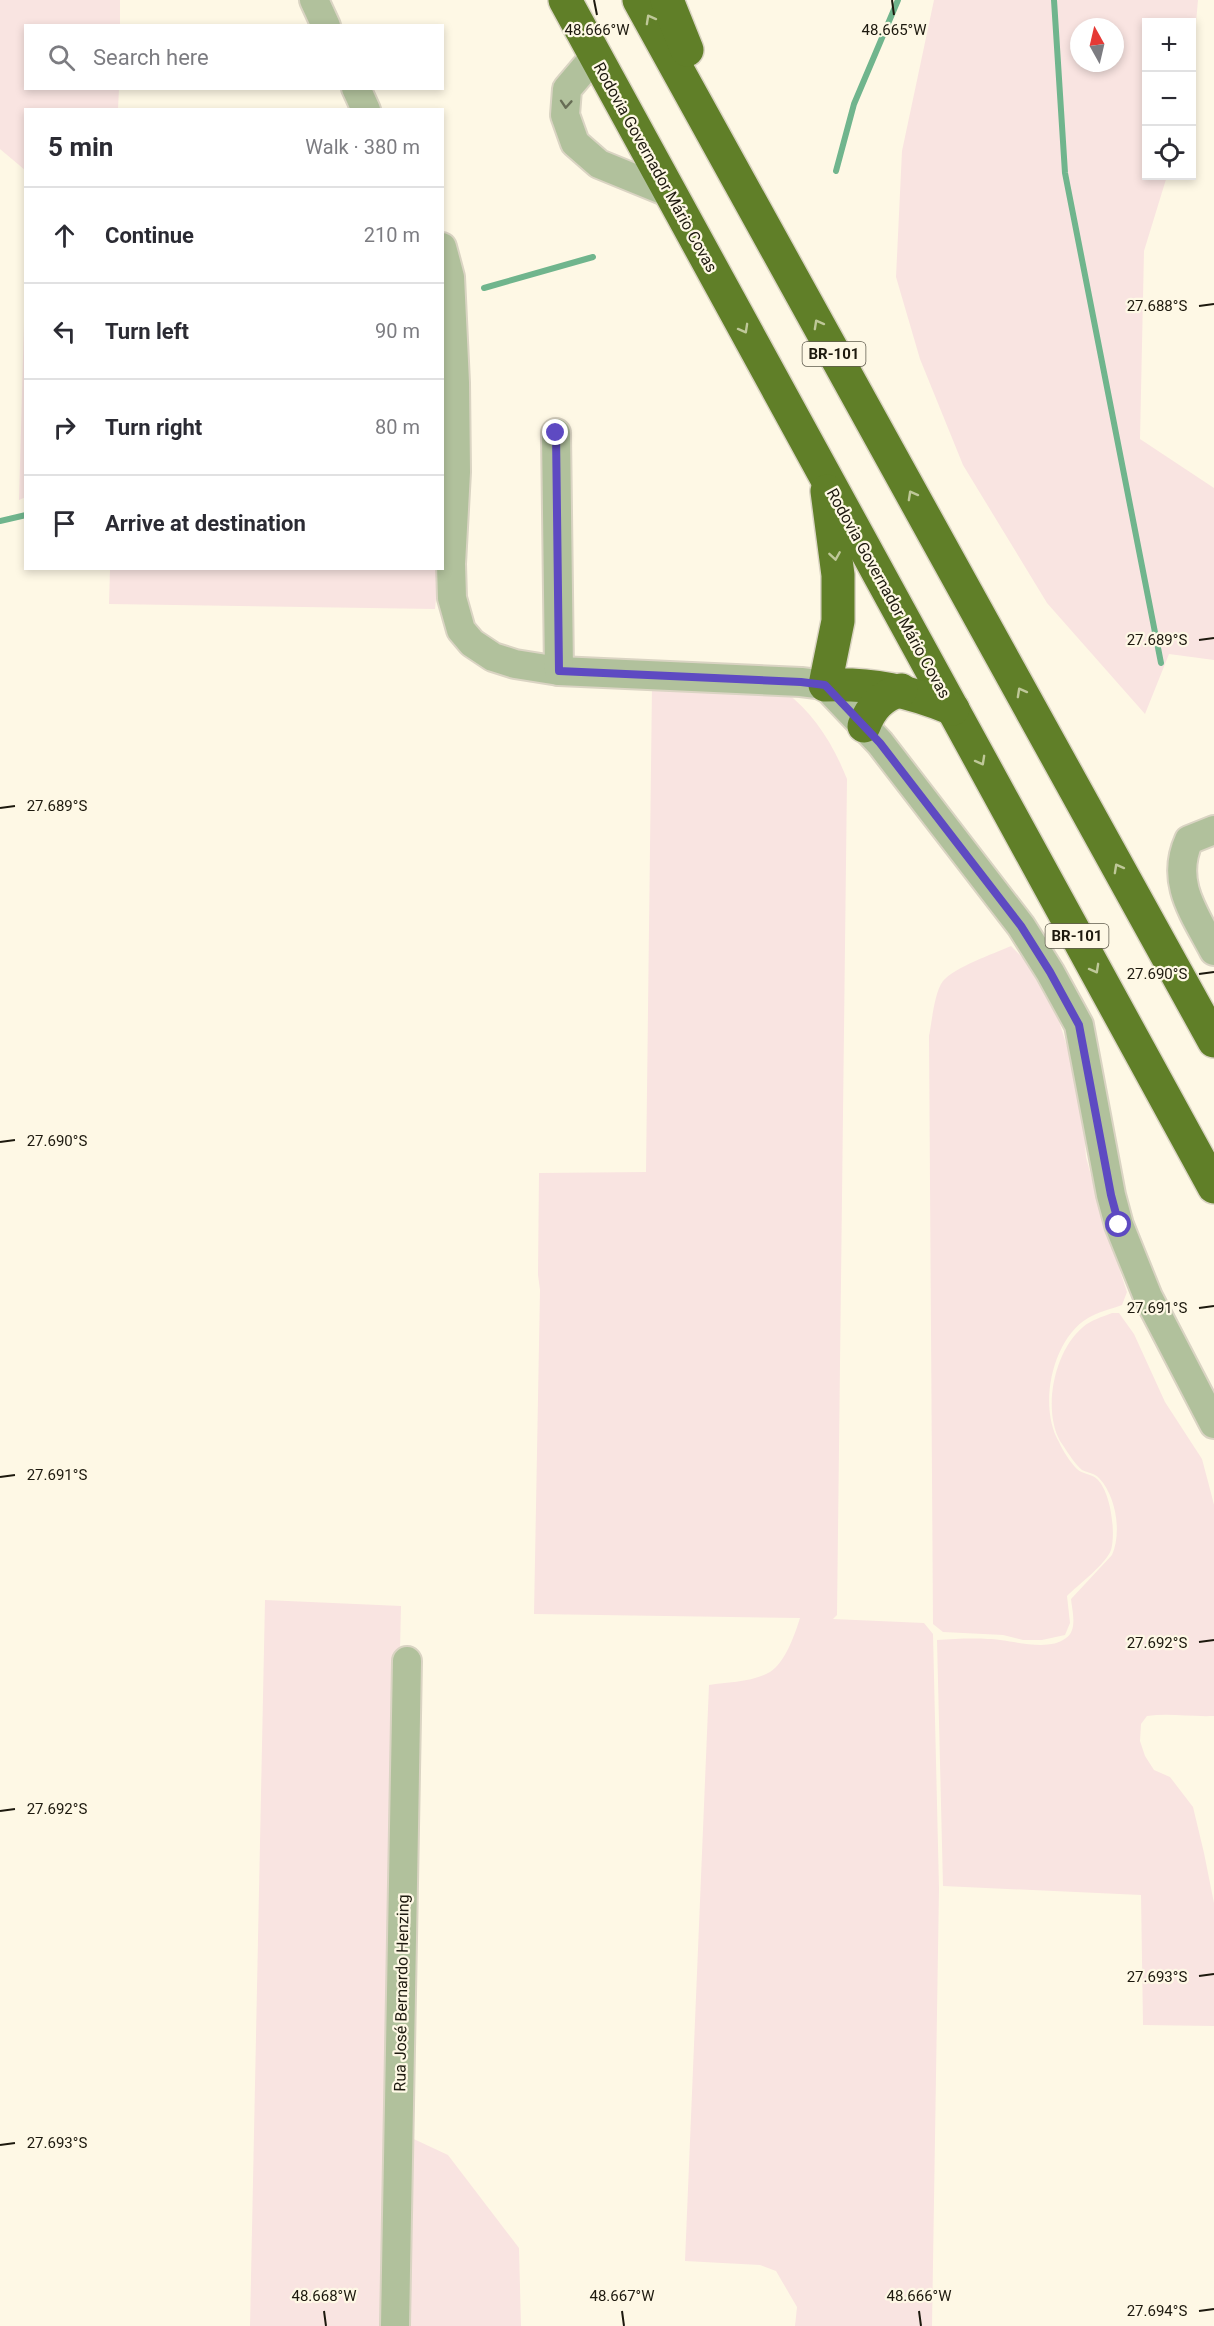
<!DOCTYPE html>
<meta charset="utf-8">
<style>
body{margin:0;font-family:Roboto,sans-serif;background:#f7f7f7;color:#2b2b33}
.controls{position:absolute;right:18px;top:18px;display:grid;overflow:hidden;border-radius:0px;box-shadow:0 3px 9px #0003}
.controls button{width:54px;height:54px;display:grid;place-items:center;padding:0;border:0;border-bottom:2px solid #e1e1e2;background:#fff;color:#2b2b33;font:30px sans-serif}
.compass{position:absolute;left:1070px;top:18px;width:54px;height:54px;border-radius:50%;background:#fff;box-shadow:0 3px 9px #0003;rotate:352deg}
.stop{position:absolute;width:18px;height:18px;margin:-14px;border:4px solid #5e4ac2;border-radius:50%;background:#fff}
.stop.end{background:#5e4ac2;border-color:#fff;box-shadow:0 2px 6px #0008}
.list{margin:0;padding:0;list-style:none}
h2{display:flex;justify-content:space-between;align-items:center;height:78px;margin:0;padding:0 24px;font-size:26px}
h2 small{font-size:20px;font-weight:400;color:#7c7c81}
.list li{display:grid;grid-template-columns:39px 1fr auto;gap:18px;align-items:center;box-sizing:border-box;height:96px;padding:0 24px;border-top:2px solid #e1e1e2}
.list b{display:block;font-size:22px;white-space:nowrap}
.list em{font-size:20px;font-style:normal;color:#7c7c81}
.icon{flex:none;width:33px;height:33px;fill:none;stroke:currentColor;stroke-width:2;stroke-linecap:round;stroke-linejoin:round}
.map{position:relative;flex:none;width:1214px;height:2326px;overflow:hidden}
.search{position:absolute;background:#fff;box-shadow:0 3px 9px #0003;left:24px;top:24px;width:420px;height:66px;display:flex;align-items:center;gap:15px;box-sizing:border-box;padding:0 21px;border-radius:0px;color:#7c7c81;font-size:22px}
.panel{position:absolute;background:#fff;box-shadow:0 3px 9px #0003;left:24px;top:108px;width:420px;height:462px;border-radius:0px}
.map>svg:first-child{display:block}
</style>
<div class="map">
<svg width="1214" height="2326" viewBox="0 0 1214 2326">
<rect width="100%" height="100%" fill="#fef8e5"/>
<g fill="#f9e4e1" fill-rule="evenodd">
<polygon points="0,0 120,0 120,25 26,26 26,88 119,89 118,109 26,110 25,170 0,149"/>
<path d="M934,0H1198L1192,68V22H1146V176H1167L1144,251L1140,439L1214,488V660L1169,654L1145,714L1047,603L963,465L920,359L896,277L902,151ZM1079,27H1115V63H1079Z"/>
<polygon points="25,286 26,497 19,500"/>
<polygon points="110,569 439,569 435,609 109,604"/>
<path d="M652,686L784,691C814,713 833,744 847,779L837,1615L833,1619L924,1623L933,1634L939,1888L932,2326H795L797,2307L776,2271L760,2265L685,2261L709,1685C728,1682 753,1682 770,1672C785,1663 795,1634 800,1618L534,1614L540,1290L538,1275L539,1173L646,1172Z"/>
<path d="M1011,946L1025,960L1059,1021L1070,1056L1083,1115L1086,1157L1102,1216L1127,1292L1122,1305C1111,1309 1098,1312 1088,1318C1052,1339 1038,1407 1059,1442C1063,1451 1070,1462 1077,1469C1082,1474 1092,1474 1097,1479C1111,1492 1116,1533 1111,1550C1106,1564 1078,1585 1067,1596L1070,1623L1065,1635L1042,1640H1023L1003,1635L943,1632L933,1624L929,1036C932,1022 934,993 943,981C955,967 993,954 1011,946Z"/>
<path d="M1112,1313H1119L1134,1334L1165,1402L1202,1459L1211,1493L1214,1505V1716C1191,1717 1169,1713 1147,1716L1141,1724L1140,1741L1145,1756L1154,1770L1170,1777L1193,1807L1204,1853L1214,1903V2026L1143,2025L1141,1895L943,1886L937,1640C954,1639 971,1638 988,1639C1010,1639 1047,1653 1066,1638C1078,1630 1072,1610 1071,1599L1112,1555C1122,1532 1116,1496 1099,1478C1094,1473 1088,1473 1082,1470C1075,1465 1065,1448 1060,1441C1042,1408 1055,1350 1083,1327C1091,1320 1102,1317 1112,1313Z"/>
<polygon points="265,1600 401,1606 385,2326 250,2326"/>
<polygon points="403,2134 448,2155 519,2248 521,2326 401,2326"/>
</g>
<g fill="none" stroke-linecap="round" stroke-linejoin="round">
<g stroke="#70b58d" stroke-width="6">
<polyline points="1054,0 1065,173 1161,663"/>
<polyline points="836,171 854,104 898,0"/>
<polyline points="484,288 593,257"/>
<polyline points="0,521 26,515"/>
</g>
<g stroke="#dad4c3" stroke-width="32">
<g id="minor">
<polyline points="314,0 326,26"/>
<polyline points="595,56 567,89 565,115 575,143 599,164 670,193"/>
<polyline points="356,88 366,110"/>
<polyline points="442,247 450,277 455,383 456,472 451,564 452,598 461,630 472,643 493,657 515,664 559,671 801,682 825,685 880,743 1021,926 1050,972 1079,1025 1111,1195 1119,1225 1148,1297 1214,1424"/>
<polyline points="556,433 559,671"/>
<path d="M1214,830L1189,840C1170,882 1194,913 1214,951"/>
<polyline points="395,2326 407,1661"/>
</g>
</g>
<g stroke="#dad4c3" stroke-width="36">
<g id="highway">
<polyline points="565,0 1214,1187"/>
<polyline points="639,0 1214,1041"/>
<polyline points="667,0 687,50"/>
<path d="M827,491L838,575V621L825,685C871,683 910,691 953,709"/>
<path d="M864,726C871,707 882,696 901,690"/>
</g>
</g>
<use href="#minor" stroke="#b1c19c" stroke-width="28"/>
<use href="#highway" stroke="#607f28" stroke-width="33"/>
</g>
<defs><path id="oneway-chevron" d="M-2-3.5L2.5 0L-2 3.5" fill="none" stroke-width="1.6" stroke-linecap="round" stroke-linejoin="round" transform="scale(1.5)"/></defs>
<g stroke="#bfc899">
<use href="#oneway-chevron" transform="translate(650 19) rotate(-119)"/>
<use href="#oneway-chevron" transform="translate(818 324) rotate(-119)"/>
<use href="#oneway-chevron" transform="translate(744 329) rotate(61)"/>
<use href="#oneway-chevron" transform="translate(912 495) rotate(-119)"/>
<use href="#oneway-chevron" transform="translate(835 556) rotate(81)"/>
<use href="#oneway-chevron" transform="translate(1021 692) rotate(-119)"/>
<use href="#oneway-chevron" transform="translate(981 761) rotate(61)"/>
<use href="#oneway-chevron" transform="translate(1118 868) rotate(-119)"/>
<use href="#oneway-chevron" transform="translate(1095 969) rotate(61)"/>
</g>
<use stroke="#676d55" href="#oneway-chevron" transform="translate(566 104) rotate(94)"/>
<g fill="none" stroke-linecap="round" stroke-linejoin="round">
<polyline stroke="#5e4ac2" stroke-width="8" points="556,433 559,671 801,682 825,685 880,743 1021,926 1050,972 1079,1025 1111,1195 1119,1225"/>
</g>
<path fill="none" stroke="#1d190e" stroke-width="2" d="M594,0L597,15M892,0L894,15M1199,306L1214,304M1199,640L1214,638M0,808L15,806M1199,974L1214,972M0,1142L15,1140M1199,1308L1214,1306M0,1477L15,1475M1199,1642L1214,1640M0,1811L15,1809M1199,1976L1214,1974M0,2145L15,2143M324,2311L326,2326M622,2311L624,2326M919,2311L921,2326M1199,2311L1214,2309"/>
<g text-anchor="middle" stroke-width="4.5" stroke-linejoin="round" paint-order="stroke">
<g fill="#fef8e5" stroke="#605c4e" stroke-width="1.5">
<rect x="802.5" y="342" width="63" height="24" rx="4.5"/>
<rect x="1045.5" y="924" width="63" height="24" rx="4.5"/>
</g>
<g font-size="15" font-weight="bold" fill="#1d190e">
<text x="834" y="359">BR-101</text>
<text x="1077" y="941">BR-101</text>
</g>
<g font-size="16" fill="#1d190e" stroke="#fef8e5">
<text transform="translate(656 167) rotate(61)" y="6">Rodovia Governador Mário Covas</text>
<text transform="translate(889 593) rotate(61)" y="6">Rodovia Governador Mário Covas</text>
<text transform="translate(401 1993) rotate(-89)" y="6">Rua José Bernardo Henzing</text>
</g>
</g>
<g font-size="15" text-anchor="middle" fill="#1d190e" stroke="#fef8e5" stroke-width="4.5" stroke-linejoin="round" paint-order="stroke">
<text x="597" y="35">48.666°W</text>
<text x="894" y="35">48.665°W</text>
<text x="1157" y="311">27.688°S</text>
<text x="1157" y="645">27.689°S</text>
<text x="57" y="811">27.689°S</text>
<text x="1157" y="979">27.690°S</text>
<text x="57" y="1146">27.690°S</text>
<text x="1157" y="1313">27.691°S</text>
<text x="57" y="1480">27.691°S</text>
<text x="1157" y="1648">27.692°S</text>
<text x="57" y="1814">27.692°S</text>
<text x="1157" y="1982">27.693°S</text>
<text x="57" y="2148">27.693°S</text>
<text x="324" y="2301">48.668°W</text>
<text x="622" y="2301">48.667°W</text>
<text x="919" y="2301">48.666°W</text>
<text x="1157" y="2316">27.694°S</text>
</g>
</svg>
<div class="controls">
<button>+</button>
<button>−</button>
<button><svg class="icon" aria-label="locate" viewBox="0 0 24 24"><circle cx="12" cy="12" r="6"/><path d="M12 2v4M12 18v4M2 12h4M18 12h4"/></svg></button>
</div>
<svg class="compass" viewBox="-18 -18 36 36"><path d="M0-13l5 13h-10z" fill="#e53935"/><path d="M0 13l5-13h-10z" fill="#7c7c81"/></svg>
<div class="stop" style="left:1119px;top:1225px"></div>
<div class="stop end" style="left:556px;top:433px"></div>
<div class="search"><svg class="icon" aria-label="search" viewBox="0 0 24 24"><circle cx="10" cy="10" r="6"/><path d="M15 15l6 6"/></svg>Search here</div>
<section class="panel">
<h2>5 min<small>Walk · 380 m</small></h2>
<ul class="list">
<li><svg class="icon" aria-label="ahead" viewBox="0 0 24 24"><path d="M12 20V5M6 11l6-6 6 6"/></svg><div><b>Continue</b></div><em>210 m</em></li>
<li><svg class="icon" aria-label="left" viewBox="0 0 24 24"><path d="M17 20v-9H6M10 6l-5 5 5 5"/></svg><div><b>Turn left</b></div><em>90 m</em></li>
<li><svg class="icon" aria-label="right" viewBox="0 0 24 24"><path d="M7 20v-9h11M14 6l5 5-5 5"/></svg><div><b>Turn right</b></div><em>80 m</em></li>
<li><svg class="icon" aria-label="arrive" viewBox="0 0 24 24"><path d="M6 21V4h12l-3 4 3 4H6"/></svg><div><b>Arrive at destination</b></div></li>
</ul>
</section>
</div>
